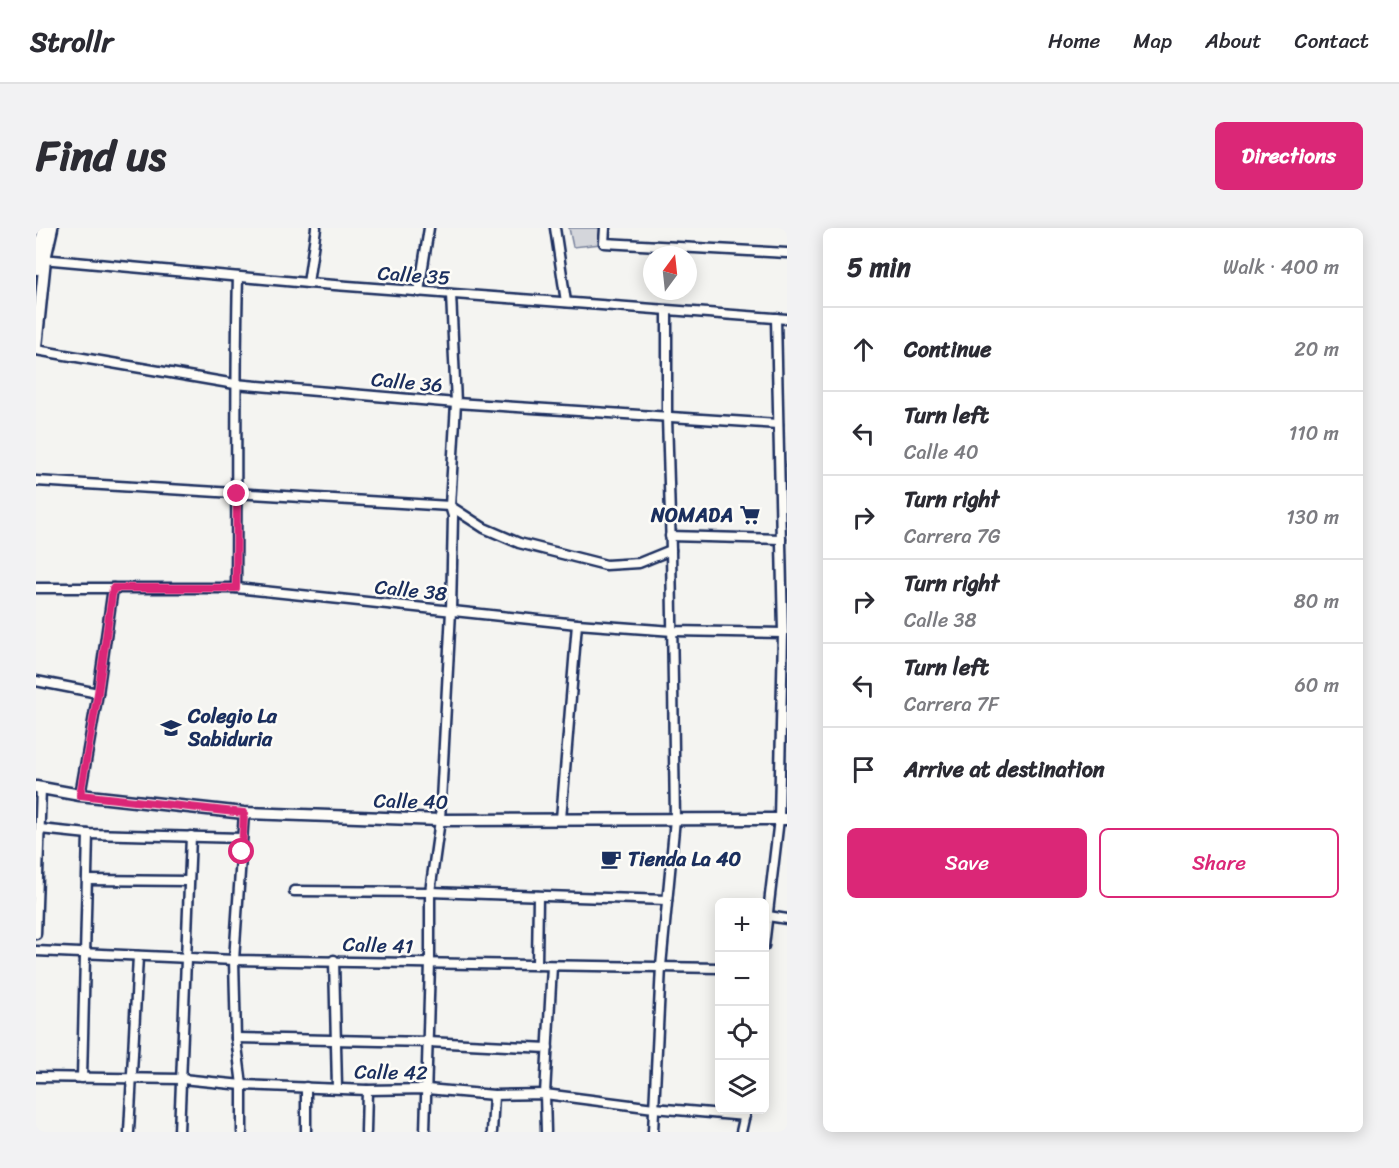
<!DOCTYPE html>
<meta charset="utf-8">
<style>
body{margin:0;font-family:Sriracha,sans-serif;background:#f2f2f3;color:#2b2b33}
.controls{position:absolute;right:18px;bottom:18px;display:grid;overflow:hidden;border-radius:9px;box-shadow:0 3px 15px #0003}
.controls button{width:54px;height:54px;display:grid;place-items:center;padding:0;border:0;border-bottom:2px solid #e1e1e2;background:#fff;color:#2b2b33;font:30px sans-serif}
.compass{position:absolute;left:607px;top:18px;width:54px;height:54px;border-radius:50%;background:#fff;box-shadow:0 3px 15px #0003;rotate:15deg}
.stop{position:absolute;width:18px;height:18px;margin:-14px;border:4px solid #db2777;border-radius:50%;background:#fff}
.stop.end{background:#db2777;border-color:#fff;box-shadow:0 2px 6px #0008}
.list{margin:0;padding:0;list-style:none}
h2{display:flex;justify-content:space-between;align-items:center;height:78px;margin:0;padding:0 24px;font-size:26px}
h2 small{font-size:20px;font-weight:400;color:#7c7c81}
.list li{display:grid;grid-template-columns:39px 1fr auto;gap:18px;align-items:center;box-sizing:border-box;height:84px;padding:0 24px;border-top:2px solid #e1e1e2}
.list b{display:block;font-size:22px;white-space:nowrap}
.list p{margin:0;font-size:20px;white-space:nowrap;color:#7c7c81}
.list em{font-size:20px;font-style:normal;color:#7c7c81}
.actions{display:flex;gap:12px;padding:18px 24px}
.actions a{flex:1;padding:14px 0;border:2px solid #db2777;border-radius:9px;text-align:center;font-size:21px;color:#db2777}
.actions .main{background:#db2777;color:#fff}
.icon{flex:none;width:33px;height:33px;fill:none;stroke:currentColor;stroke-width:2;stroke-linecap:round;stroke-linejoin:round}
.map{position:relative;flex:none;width:751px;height:904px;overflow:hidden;border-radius:9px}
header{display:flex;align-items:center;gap:36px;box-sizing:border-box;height:84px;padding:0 30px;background:#fff;border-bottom:2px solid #e1e1e2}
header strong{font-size:28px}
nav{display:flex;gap:33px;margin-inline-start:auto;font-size:21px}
.intro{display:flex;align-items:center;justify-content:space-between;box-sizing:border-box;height:144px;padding:0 36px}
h1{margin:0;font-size:42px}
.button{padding:15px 27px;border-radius:9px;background:#db2777;color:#fff;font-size:21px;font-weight:700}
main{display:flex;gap:36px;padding:0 36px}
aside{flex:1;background:#fff;border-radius:9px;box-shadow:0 3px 15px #0003}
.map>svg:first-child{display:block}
</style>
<header>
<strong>Strollr</strong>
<nav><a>Home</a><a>Map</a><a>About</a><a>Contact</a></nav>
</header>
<div class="intro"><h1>Find us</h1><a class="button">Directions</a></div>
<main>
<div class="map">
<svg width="751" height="904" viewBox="0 0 751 904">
<rect width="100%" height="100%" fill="#f4f4f1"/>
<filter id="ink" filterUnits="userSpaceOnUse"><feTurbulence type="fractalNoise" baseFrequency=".0167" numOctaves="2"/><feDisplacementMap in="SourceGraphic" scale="12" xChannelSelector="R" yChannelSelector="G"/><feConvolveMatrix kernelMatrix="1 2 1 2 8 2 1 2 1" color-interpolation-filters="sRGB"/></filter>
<g filter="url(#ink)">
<polygon fill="#d4d6db" stroke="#78829c" stroke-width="1.5" points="533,0 565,0 565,16 537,19"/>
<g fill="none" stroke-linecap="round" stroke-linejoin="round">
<g stroke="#1b2f5e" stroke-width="13">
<g id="minor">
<polyline points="519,0 530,74"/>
<polyline points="569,0 568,15 751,25"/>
<polyline points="6,31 272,55 751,91"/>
<polyline points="272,55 280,0"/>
<polyline points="383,64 393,0"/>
<polyline points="0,122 199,156 420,175 742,196"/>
<polyline points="0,253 414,278 448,300 483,315 570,337 603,335 635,322"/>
<polyline points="634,308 745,311"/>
<polyline points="0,360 200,360 541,396 637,403 747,405"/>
<path d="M200,360C201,256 199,153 202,49"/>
<polyline points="0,453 62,465"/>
<polyline points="44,567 62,465 77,360"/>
<polyline points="525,591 541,396"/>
<polyline points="4,601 52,606 206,610"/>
<polyline points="51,652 152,653"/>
<polyline points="258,663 394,664 631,672"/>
<polyline points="732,688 751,691"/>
<polyline points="0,706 5,560"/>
<polyline points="728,718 743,591 747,405 740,90"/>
<polyline points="0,723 198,732 684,740"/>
<polyline points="298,732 301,859"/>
<polyline points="501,737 502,668"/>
<polyline points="200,810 392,814 512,820"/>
<polyline points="0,849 146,851 206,857 331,862 391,861 458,867 509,866 618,880 709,888"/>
<polyline points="46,850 52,606"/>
<polyline points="93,904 102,728"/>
<polyline points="143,904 155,608"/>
<polyline points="206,904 206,857 200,810 198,732 208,585"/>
<polyline points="270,904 270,859"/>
<polyline points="330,904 331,862"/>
<polyline points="389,904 394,735 394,664 404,592 415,383 417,288 414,278 420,175 415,66"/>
<polyline points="456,904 458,867"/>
<polyline points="510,904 509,866 516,738"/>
<polyline points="617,904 625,738 639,591 635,322 631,189 631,83"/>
<polyline points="705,904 710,882"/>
</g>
</g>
<g stroke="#1b2f5e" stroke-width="15">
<g id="tertiary">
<polyline points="1,41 2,26 8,0"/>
<polyline points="0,119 9,31 16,0"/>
<polyline points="0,559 44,567 208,585 404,592 751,591"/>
</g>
</g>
<use href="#minor" stroke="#fdfcf7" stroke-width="8"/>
<use href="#tertiary" stroke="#fdfcf7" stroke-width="10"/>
</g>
</g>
<g fill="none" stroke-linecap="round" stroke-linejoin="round" filter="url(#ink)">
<polyline stroke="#db2777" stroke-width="8" points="201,266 200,360 77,360 62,465 44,567 208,585 206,624"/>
</g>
<defs>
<g id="supermarket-bare" transform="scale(1.62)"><path d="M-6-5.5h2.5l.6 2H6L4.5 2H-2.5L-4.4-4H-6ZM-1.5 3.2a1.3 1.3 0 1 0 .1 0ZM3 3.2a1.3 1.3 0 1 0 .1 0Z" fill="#1b2f5e" stroke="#fdfcf7" stroke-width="2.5" paint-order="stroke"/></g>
<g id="school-bare" transform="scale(1.62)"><path d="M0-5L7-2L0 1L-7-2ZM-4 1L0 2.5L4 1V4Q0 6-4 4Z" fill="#1b2f5e" stroke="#fdfcf7" stroke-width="2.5" paint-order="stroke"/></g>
<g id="cafe-bare" transform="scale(1.62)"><path d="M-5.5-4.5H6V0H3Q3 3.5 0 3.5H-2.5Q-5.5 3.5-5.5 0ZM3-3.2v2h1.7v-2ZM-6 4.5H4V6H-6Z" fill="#1b2f5e" stroke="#fdfcf7" stroke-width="2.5" paint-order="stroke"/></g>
</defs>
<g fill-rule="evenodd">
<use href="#supermarket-bare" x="714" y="287"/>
<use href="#school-bare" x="135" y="500"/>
<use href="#cafe-bare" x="575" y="631"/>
</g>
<g text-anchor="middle" stroke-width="5" stroke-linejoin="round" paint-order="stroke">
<g font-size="20" fill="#1b2f5e" stroke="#fdfcf7">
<text transform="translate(378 47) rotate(4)" y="7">Calle 35</text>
<text transform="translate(371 154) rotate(5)" y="7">Calle 36</text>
<text transform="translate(375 362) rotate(6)" y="7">Calle 38</text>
<text transform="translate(375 573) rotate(1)" y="7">Calle 40</text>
<text transform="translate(342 717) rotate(2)" y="7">Calle 41</text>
<text transform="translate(355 844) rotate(1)" y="7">Calle 42</text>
</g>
<g font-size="20" font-weight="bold" fill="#1b2f5e" stroke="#fdfcf7" text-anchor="start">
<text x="697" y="294" text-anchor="end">NOMADA</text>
<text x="152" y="495">Colegio La<tspan x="152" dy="23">Sabiduria</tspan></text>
<text x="592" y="638">Tienda La 40</text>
</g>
</g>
</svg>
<div class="controls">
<button>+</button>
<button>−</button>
<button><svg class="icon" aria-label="locate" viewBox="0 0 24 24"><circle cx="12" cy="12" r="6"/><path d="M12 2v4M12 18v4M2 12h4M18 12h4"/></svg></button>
<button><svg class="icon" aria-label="layers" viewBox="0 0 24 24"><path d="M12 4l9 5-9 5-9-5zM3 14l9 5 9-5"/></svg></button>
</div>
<svg class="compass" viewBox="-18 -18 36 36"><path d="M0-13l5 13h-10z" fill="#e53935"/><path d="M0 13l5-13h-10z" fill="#7c7c81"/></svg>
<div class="stop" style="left:206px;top:624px"></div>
<div class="stop end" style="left:201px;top:266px"></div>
</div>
<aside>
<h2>5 min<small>Walk · 400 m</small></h2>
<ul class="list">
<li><svg class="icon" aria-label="ahead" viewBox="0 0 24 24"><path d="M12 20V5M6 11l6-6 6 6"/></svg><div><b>Continue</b></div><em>20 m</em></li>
<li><svg class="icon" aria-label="left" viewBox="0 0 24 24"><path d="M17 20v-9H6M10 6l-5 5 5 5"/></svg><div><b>Turn left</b><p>Calle 40</p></div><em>110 m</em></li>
<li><svg class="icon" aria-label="right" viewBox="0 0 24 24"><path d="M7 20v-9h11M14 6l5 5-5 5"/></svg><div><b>Turn right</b><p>Carrera 7G</p></div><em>130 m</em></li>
<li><svg class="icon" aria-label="right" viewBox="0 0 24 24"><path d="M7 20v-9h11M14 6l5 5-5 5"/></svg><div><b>Turn right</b><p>Calle 38</p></div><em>80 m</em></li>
<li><svg class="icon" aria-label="left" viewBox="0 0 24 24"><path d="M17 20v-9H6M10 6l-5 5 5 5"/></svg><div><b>Turn left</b><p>Carrera 7F</p></div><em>60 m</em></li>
<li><svg class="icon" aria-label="arrive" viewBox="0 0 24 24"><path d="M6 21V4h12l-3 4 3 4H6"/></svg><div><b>Arrive at destination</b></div></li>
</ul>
<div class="actions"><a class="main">Save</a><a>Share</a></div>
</aside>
</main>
